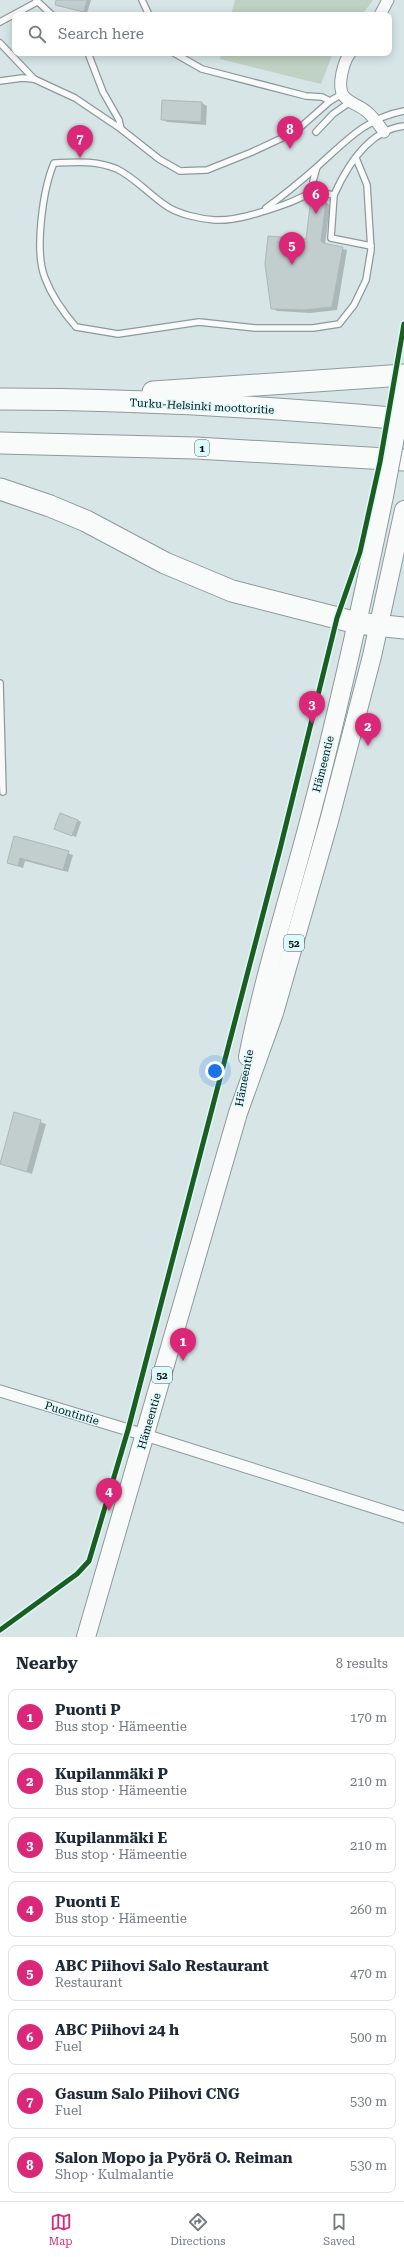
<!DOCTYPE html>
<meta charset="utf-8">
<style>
body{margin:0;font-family:"Roboto Serif",serif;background:#f6f6f7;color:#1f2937}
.you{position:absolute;left:215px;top:1071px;width:14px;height:14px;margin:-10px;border:3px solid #fff;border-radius:50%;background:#1a73e8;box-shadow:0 0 0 6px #1a73e833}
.badge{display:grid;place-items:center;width:26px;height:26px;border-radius:50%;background:#db2777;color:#fff;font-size:13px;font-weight:700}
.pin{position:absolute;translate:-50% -33px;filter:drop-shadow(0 1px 2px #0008)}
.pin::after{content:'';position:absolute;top:21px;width:14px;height:12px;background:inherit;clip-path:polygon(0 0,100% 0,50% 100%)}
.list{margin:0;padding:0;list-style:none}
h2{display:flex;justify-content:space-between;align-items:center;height:52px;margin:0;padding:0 16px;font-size:17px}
h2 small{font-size:13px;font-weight:400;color:#747a83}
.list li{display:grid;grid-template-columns:26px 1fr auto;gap:12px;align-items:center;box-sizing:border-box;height:56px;margin:0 8px 8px;padding:0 8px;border:1px solid #e0e1e3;border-radius:8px}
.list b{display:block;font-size:15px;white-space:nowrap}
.list p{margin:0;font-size:13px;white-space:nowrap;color:#747a83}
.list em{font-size:13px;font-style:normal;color:#747a83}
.icon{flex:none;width:22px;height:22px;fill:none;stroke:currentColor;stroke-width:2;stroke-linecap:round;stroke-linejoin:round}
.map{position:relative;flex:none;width:404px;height:1637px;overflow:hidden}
.search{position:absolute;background:#fff;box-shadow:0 2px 10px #0003;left:12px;right:12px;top:12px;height:44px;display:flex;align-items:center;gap:10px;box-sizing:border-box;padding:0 14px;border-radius:8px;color:#747a83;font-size:15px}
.sheet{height:564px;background:#fff}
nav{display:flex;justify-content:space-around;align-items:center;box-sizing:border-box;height:56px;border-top:1px solid #e0e1e3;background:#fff;font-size:11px;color:#747a83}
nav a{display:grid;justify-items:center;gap:2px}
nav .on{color:#db2777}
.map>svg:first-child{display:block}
</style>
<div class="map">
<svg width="404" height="1637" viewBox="0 0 404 1637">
<rect width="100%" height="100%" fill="#d7e5e7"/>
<g fill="#bfd2c3">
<polygon points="235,0 373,0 362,15 231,15"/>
<polygon points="221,53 333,53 321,84 220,59"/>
</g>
<g fill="#0003">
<polygon points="57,0 91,0 87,13 59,6"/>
<polygon points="163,101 202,103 207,106 206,125 167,122 162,119"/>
<polygon points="325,202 330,205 325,245 347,250 337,310 310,313 277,311 272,308"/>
<polygon points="78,820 81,822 76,837 58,830"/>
<polygon points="15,837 73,855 68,872 25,861 23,868 8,863"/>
<polygon points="14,1114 46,1124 32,1174 0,1163"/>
</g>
<g fill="#c2cdcd" stroke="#adb7b7">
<polygon points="56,0 87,0 84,12 55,5"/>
<polygon points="162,100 202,102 201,122 161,120"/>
<polygon points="311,199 326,201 321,241 323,243 343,247 332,307 304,310 271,309 265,264 268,236 306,239"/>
<polygon points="60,813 78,820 72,836 54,829"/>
<polygon points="14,836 69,851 63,870 20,858 18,866 7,863"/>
<polygon points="14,1112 41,1120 27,1172 0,1164"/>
</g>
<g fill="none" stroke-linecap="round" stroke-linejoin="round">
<g stroke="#8e999a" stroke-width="8">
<g id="lane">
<polyline points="36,0 52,15"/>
<polyline points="142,0 149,15"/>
<polyline points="0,22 37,2"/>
<polyline points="0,43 34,79"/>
<polyline points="88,53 103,92 119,120 121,129"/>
<polyline points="174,53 202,69 306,96 322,97 330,101"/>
<polyline points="0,81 22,78 34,79 75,98 121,129 159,159 180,171 207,170 252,152 295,132 330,101 342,94"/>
<polyline points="316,132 333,114 350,102"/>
<path d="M356,158L367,185L371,250L366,280L354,305L339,324L313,328H255L199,322L118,334L76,327C63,312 52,297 45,278C34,251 43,189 54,163C75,162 96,160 117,169C135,178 149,194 165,205C177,214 200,219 215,220C236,221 263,212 283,205C308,197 305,189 334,195C347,166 369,130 404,126"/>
<polyline points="317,167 313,181 317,191"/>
<polyline points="334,195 331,238 371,246"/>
<path d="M266,208C284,195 301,181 318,166C346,141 366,118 404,111"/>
<polyline points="0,683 3,792"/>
</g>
</g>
<g stroke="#8e999a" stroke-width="13">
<g id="street">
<polyline points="380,15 388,0"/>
<path d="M350,53C344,61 337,84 343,95C348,103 359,105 366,111C373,116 379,125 384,132"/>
<polyline points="0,1391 145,1435 404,1517"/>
</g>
</g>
<g stroke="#8e999a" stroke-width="20">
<g id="primary">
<path d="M248,1057C264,975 290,895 311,814C339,709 362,603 384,496"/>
<polyline points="86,1637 238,1113 274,1013 329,821 372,656 404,510"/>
</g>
</g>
<g stroke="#8e999a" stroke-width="23">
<g id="highway">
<polyline points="153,392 404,375"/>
<path d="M0,399C135,399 270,407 404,419"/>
<polyline points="0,443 196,448 404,460"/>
<polyline points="0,489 50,506 86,521 165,563 232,591 357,623 404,628"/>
</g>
</g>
<use href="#lane" stroke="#f9fbfb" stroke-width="5.5"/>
<use href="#street" stroke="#f9fbfb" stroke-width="11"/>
<use href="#primary" stroke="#f9fbfb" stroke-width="18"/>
<use href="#highway" stroke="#f9fbfb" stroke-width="21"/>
<g stroke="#8e999a" stroke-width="20" stroke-linecap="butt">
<polyline id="primary-bridge" points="384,496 404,389"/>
</g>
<use href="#primary-bridge" stroke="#f9fbfb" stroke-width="18"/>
<g stroke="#ddf9fc" stroke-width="8">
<polyline id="cycleway" points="0,1630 77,1574 89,1561 128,1430 280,849 337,618 360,552 380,462 404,324"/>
</g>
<use href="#cycleway" stroke="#1b5e20" stroke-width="5"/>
</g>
<g text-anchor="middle" stroke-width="3" stroke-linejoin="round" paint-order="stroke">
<g fill="#ddf9fc" stroke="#49585a" stroke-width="1">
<rect x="195" y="440" width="14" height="16" rx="3"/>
<rect x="284" y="935" width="20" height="16" rx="3"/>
<rect x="152" y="1367" width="20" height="16" rx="3"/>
</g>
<g font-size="10" font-weight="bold" fill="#091314">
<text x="202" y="452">1</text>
<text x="294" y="947">52</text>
<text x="162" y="1379">52</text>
</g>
<g font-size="11" fill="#091314" stroke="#ddf9fc">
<text transform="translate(202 406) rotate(3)" y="4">Turku-Helsinki moottoritie</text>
<text transform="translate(323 764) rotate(-76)" y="4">Hämeentie</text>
<text transform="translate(244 1078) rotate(-79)" y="4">Hämeentie</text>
<text transform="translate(72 1413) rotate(17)" y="4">Puontintie</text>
<text transform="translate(149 1421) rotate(-74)" y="4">Hämeentie</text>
</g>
</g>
</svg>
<div class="you"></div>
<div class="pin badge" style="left:183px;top:1361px">1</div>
<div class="pin badge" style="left:368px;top:746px">2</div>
<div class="pin badge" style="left:312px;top:724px">3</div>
<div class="pin badge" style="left:109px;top:1511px">4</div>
<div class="pin badge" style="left:292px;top:265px">5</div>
<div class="pin badge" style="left:316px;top:214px">6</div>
<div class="pin badge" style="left:80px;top:158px">7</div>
<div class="pin badge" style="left:290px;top:149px">8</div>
<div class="search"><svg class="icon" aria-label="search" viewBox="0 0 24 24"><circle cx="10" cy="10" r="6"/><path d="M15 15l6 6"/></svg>Search here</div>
</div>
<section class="sheet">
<h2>Nearby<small>8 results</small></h2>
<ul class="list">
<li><span class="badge">1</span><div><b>Puonti P</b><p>Bus stop · Hämeentie</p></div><em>170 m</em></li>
<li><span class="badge">2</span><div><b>Kupilanmäki P</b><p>Bus stop · Hämeentie</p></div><em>210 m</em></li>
<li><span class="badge">3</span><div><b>Kupilanmäki E</b><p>Bus stop · Hämeentie</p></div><em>210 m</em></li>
<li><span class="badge">4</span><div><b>Puonti E</b><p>Bus stop · Hämeentie</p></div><em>260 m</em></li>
<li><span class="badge">5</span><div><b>ABC Piihovi Salo Restaurant</b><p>Restaurant</p></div><em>470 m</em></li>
<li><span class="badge">6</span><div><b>ABC Piihovi 24 h</b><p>Fuel</p></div><em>500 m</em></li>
<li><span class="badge">7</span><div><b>Gasum Salo Piihovi CNG</b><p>Fuel</p></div><em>530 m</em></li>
<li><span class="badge">8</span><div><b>Salon Mopo ja Pyörä O. Reiman</b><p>Shop · Kulmalantie</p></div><em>530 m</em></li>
</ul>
</section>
<nav>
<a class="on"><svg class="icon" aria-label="map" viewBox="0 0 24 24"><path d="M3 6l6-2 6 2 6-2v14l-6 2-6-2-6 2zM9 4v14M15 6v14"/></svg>Map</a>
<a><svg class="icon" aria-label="directions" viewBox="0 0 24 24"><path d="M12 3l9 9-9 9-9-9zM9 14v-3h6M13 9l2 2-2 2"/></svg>Directions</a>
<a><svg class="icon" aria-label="saved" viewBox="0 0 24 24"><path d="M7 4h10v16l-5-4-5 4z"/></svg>Saved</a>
</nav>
